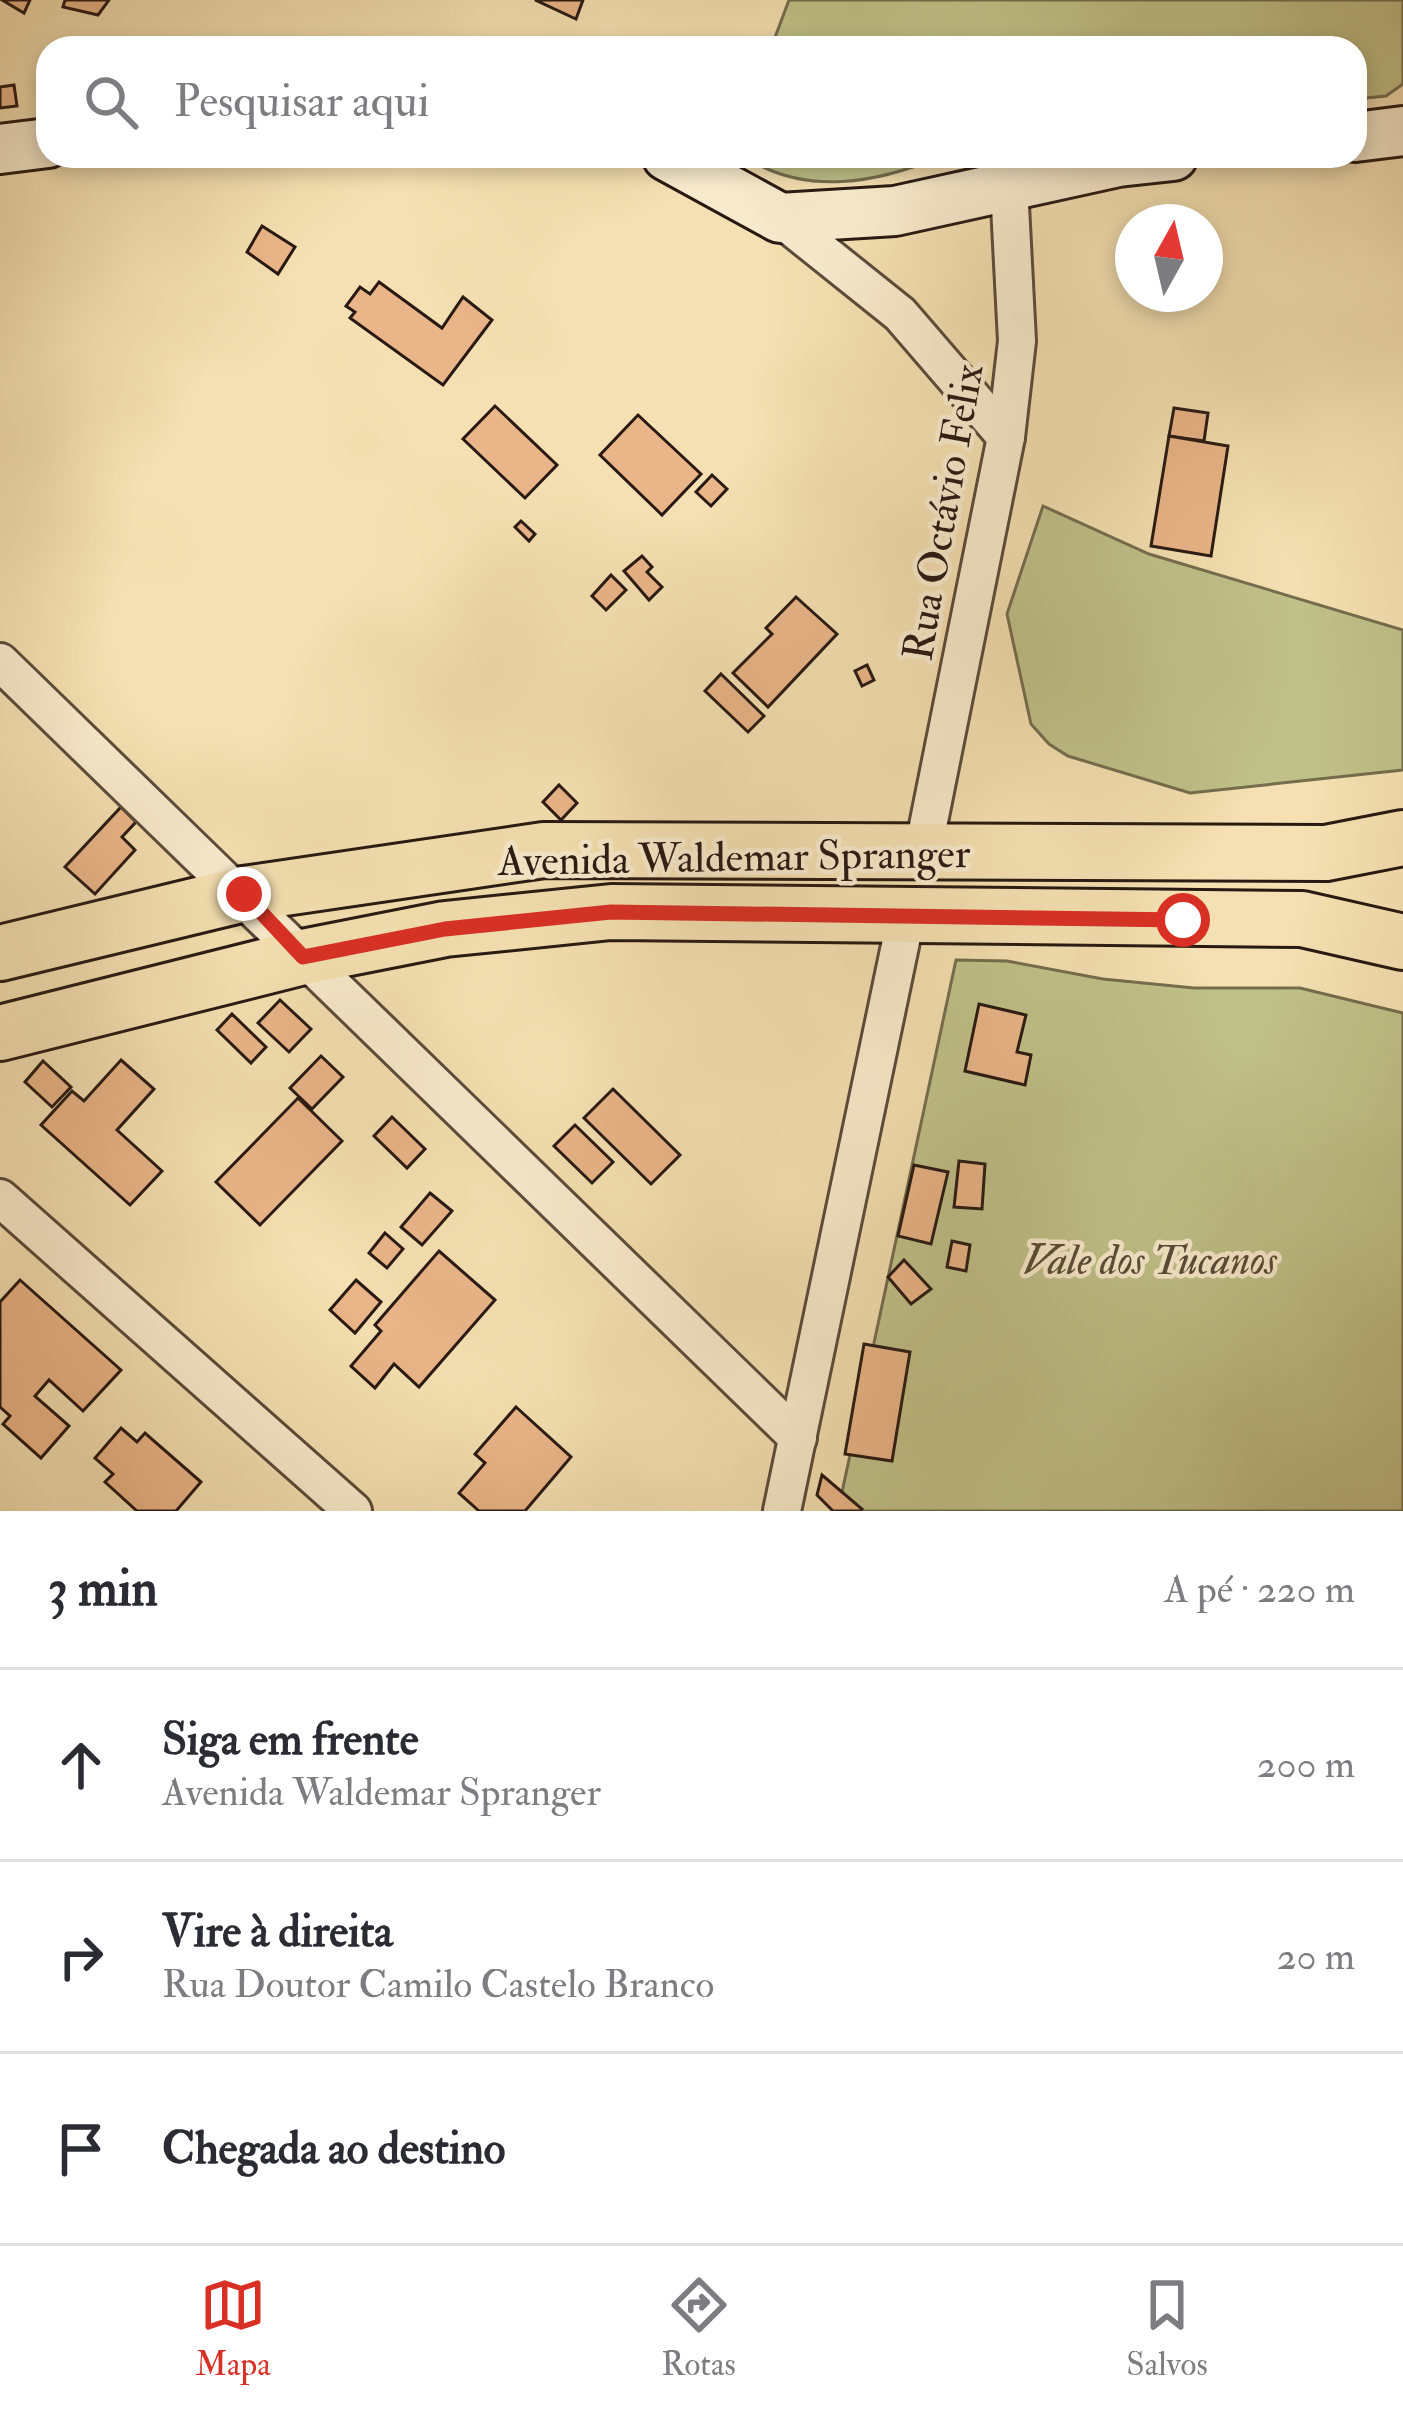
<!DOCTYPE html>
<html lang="pt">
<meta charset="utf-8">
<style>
body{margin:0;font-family:"IM FELL Double Pica",serif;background:#f7f7f7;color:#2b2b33}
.compass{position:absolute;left:1115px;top:204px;width:108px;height:108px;border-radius:50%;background:#fff;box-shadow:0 6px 18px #0003;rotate:8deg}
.stop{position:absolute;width:36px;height:36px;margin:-27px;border:9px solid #d93025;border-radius:50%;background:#fff}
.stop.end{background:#d93025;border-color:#fff;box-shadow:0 3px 12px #0008}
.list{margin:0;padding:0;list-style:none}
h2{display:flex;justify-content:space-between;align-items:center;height:156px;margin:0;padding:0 48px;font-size:51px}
h2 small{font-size:39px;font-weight:400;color:#7c7c81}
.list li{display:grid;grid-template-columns:78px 1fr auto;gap:36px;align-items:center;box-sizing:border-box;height:192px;padding:0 48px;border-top:3px solid #e1e1e2}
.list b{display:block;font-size:45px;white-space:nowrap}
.list p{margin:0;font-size:39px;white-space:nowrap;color:#7c7c81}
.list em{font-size:39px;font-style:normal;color:#7c7c81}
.icon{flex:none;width:66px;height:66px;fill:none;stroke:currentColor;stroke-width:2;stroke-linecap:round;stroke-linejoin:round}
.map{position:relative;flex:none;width:1403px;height:1511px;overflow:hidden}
.search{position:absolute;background:#fff;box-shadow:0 6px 18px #0003;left:36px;right:36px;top:36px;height:132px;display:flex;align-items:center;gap:30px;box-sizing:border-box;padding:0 42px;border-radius:36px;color:#7c7c81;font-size:45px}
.sheet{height:732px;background:#fff}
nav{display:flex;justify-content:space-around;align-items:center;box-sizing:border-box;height:168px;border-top:3px solid #e1e1e2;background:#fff;font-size:33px;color:#7c7c81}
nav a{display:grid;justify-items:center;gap:6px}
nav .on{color:#d93025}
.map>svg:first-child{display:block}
</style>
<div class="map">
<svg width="1403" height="1511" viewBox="0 0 1403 1511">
<rect width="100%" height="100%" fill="#f4e0b2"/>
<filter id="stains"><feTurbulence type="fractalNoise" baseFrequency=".00167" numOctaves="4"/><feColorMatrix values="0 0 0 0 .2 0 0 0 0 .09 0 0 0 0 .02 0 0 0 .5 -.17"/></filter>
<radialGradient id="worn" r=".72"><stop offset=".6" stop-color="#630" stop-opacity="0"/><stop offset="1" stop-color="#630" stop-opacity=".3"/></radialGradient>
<g fill="#c0c189" stroke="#746d4e" stroke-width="3">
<polygon points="789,0 1403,0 1403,84 1386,96 1355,99 1355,48 771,48"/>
<path d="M744,156H941C879,183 804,197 744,156Z"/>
<polygon points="1043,506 1149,554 1403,630 1403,770 1190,793 1068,756 1049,744 1031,724 1007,614"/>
<polygon points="956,960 1007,961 1103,979 1194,988 1300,988 1403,1013 1403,1511 838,1511"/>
</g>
<g fill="#eab588" stroke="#281912" stroke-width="3">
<polygon points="2,0 30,0 24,13"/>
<polygon points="65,0 109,0 98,15 63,7"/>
<polygon points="535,0 583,0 576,19"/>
<polygon points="14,85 17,106 0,108 0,87"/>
<polygon points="262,226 295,247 278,274 247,252"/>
<polygon points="379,282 442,328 463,297 492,320 443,385 350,318 355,312 346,306 360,287 370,294"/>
<polygon points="495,406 557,465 525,498 463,439"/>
<polygon points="1174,408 1208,413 1204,441 1169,436"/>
<polygon points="638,415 701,474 662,515 600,455"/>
<polygon points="1169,436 1228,446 1211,556 1151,546"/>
<polygon points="712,475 727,489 711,506 696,492"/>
<polygon points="521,521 535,534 529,541 515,527"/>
<polygon points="642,556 652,567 647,572 662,587 649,600 624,571"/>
<polygon points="611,575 626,590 606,610 592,596"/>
<polygon points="796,597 837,634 768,707 733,673 772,634 766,628"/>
<polygon points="867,665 874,680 862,686 855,671"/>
<polygon points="721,674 764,716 748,732 705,691"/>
<polygon points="559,785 577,803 561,820 543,802"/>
<polygon points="121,807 136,822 122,837 135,850 95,894 65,867"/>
<polygon points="280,1000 311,1029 289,1052 258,1023"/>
<polygon points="979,1004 1026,1015 1017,1052 1031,1055 1025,1085 965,1071"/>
<polygon points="232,1014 266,1047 251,1063 217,1030"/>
<polygon points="321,1056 343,1077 312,1109 290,1088"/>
<polygon points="121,1060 154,1089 117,1130 162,1171 130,1205 41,1125 72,1091 84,1101"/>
<polygon points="43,1061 71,1087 52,1107 25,1082"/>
<polygon points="613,1089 680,1155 651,1184 584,1118"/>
<polygon points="298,1098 342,1141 260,1225 216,1182"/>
<polygon points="392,1117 425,1149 407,1168 374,1136"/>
<polygon points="575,1125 613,1162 592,1183 554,1146"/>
<polygon points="959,1161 985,1164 982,1209 954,1207"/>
<polygon points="914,1165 948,1172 931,1244 898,1236"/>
<polygon points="430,1193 452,1211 422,1245 401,1227"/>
<polygon points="385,1233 403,1249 387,1268 369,1253"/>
<polygon points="952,1241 970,1245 966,1271 947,1267"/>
<polygon points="439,1251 495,1300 419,1387 394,1364 375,1388 351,1366 381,1331 375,1325"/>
<polygon points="904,1260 931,1289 911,1304 888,1277"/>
<polygon points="20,1280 121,1370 83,1411 49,1380 35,1396 69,1426 41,1458 3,1424 10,1416 0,1407 0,1302"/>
<polygon points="356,1280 381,1302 355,1333 330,1310"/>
<polygon points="864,1344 910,1352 892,1461 845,1454"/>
<polygon points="516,1407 571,1457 525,1511 479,1511 459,1493 485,1463 475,1454"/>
<polygon points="121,1428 137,1442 145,1433 201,1482 176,1511 137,1511 105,1482 113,1474 95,1458"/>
<polygon points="822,1475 862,1509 860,1511 833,1511 817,1495"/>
</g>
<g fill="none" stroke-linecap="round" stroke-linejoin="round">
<g stroke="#5b4b3a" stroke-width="42">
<g id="street">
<polyline points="780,218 900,314 1006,437"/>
<polyline points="0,662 798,1438"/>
<polyline points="923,851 1006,437 1017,341 1009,186"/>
<polyline points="0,1198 353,1511"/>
<polyline points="782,1511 906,917"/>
</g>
</g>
<g stroke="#281912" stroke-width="54">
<g id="secondary">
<polyline points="1355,137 1403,131"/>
<polyline points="0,149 48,143"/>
<polyline points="667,156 780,218 895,211 1118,162 1173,156"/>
</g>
</g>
<g stroke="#281912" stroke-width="60">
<g id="primary">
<polyline points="0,953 244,894 544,850 1326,853 1403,838"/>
<polyline points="0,1033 303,957 445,929 611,912 1302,919 1403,942"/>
</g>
</g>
<use href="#street" stroke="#f8ebcd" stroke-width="36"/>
<use href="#secondary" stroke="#f8ebcd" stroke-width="48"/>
<use href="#primary" stroke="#f4e0b2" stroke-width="54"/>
</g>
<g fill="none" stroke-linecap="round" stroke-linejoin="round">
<polyline stroke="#d93025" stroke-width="15" points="244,894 303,957 445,929 611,912 1183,920"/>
</g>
<g text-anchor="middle" stroke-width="9" stroke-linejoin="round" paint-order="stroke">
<g font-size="42" fill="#281912" stroke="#f8ebcd">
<text transform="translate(942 512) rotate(-80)" y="15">Rua Octávio Felix</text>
<text transform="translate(734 856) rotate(-1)" y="15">Avenida Waldemar Spranger</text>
</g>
<g font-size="42" font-style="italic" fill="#564b36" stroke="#f8ebcd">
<text x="1150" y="1274">Vale dos Tucanos</text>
</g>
</g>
<rect width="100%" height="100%" filter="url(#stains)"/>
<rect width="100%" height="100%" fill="url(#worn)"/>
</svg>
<svg class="compass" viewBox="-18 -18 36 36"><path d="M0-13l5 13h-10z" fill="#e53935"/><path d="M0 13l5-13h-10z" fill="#7c7c81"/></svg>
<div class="stop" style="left:1183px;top:920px"></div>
<div class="stop end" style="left:244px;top:894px"></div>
<div class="search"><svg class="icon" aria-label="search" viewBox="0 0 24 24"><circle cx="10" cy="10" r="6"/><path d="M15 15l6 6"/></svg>Pesquisar aqui</div>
</div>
<section class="sheet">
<h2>3 min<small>A pé · 220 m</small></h2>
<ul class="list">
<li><svg class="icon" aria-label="ahead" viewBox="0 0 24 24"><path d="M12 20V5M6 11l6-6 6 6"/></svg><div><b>Siga em frente</b><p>Avenida Waldemar Spranger</p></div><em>200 m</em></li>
<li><svg class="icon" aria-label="right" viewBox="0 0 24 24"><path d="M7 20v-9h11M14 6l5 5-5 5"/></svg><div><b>Vire à direita</b><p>Rua Doutor Camilo Castelo Branco</p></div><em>20 m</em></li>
<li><svg class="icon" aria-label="arrive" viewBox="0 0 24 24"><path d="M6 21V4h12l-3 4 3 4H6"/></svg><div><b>Chegada ao destino</b></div></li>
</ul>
</section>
<nav>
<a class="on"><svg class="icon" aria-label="map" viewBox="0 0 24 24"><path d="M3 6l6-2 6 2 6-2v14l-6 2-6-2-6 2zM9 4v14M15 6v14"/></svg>Mapa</a>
<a><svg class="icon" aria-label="directions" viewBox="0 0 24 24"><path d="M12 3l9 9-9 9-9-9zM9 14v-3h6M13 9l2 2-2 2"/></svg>Rotas</a>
<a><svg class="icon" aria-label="saved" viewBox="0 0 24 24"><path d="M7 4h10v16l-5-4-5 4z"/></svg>Salvos</a>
</nav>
